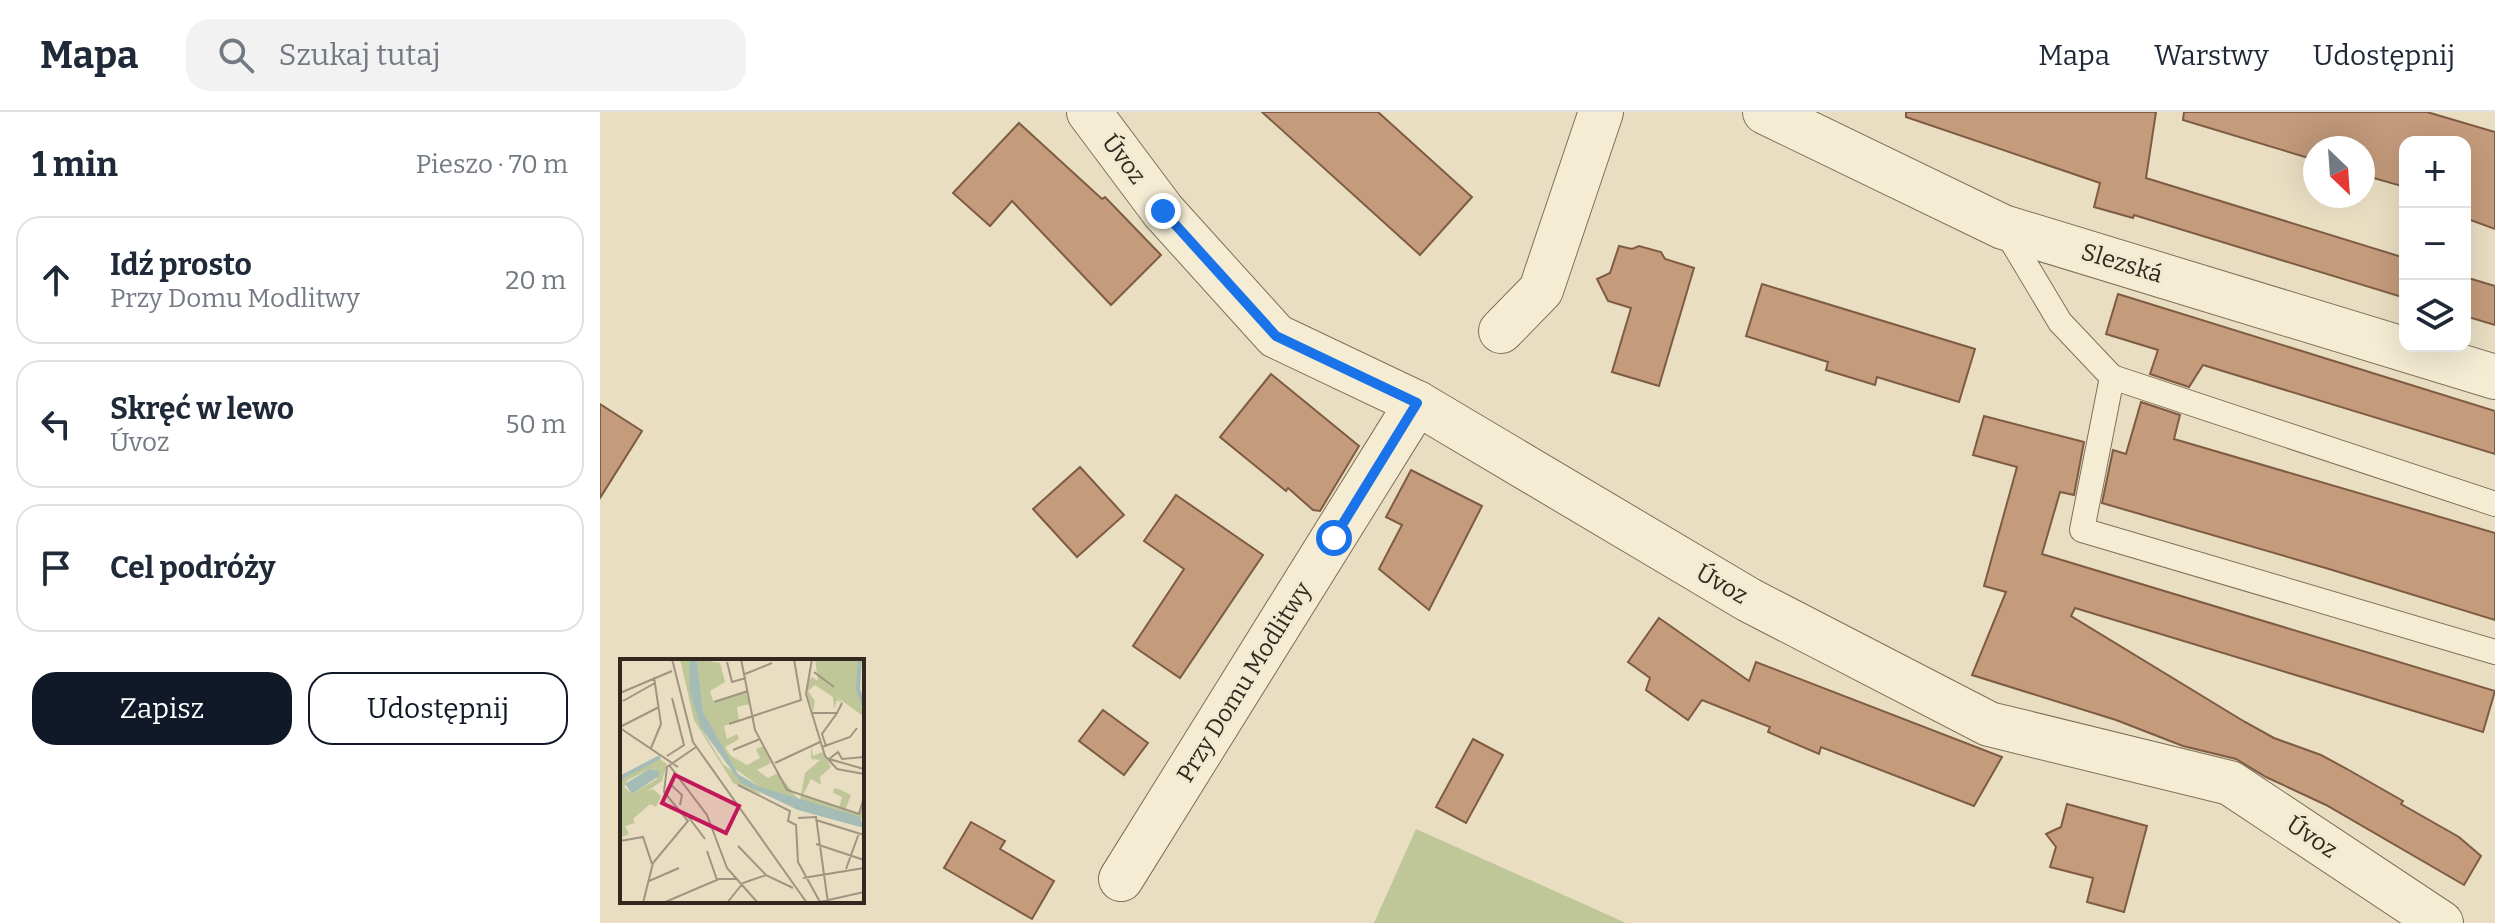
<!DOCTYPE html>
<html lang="pl">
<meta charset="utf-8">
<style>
body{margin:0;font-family:Bitter,serif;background:#f2f2f3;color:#1f2937}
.controls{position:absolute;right:24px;top:24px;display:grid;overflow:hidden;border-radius:16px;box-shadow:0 8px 32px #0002}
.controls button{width:72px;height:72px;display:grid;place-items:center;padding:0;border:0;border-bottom:2px solid #e0e1e3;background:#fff;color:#1f2937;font:40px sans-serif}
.compass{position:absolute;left:1703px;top:24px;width:72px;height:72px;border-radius:50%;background:#fff;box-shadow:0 8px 32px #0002;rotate:155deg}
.stop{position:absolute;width:24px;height:24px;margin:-18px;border:6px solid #1a73e8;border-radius:50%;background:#fff}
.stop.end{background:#1a73e8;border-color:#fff;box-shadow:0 2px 8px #0008}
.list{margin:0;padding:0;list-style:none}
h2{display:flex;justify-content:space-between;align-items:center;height:104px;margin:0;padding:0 32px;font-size:34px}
h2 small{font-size:26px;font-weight:400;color:#747a83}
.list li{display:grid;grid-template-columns:52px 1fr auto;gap:24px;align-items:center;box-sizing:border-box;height:128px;margin:0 16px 16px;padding:0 16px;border:2px solid #e0e1e3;border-radius:24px}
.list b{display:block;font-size:30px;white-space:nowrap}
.list p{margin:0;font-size:26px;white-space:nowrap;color:#747a83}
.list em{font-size:26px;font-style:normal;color:#747a83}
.actions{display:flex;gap:16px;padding:24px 32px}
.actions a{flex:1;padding:18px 0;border:2px solid #111827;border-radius:24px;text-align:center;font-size:28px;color:#111827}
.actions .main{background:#111827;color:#fff}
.icon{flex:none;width:44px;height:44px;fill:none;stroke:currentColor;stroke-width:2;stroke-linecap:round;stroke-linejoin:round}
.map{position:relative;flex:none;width:1895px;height:811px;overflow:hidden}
header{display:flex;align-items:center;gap:48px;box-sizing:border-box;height:112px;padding:0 40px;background:#fff;border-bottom:2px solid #e0e1e3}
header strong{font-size:38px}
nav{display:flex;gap:44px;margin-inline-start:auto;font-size:28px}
.search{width:560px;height:72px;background:#f2f2f3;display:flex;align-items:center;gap:20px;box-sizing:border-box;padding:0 28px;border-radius:24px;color:#747a83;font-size:30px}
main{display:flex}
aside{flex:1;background:#fff}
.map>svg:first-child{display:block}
</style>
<header>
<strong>Mapa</strong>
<div class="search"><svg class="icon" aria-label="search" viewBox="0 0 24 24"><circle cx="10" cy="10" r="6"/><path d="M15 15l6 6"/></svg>Szukaj tutaj</div>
<nav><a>Mapa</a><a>Warstwy</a><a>Udostępnij</a></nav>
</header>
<main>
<aside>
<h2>1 min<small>Pieszo · 70 m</small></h2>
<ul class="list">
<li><svg class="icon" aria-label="ahead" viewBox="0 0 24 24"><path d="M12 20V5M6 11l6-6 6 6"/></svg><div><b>Idź prosto</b><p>Przy Domu Modlitwy</p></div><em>20 m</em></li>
<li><svg class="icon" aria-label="left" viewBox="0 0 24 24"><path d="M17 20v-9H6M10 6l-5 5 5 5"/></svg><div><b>Skręć w lewo</b><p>Úvoz</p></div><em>50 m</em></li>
<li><svg class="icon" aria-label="arrive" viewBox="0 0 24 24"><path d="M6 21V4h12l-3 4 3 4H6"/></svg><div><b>Cel podróży</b></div></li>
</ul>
<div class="actions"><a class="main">Zapisz</a><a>Udostępnij</a></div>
</aside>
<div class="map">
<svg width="1895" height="811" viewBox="0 0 1895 811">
<rect width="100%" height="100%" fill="#e9dec2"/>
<polygon fill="#bfc697" points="816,717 1026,811 774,811"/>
<g fill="#c49b7b" stroke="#7e5c43" stroke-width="2">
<polygon points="662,0 778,0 872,85 820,143"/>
<polygon points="1306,0 1556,0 1546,66 1805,146 1805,186 1534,103 1533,106 1494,95 1500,71 1306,5"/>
<polygon points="1584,0 1827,0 1895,20 1895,117 1865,106 1865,30 1805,30 1805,75 1763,63 1763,36 1715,36 1715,48 1583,8"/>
<polygon points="419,11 502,87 505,85 561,143 511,193 412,89 390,114 353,81"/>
<polygon points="1019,134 1032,137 1039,134 1061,140 1065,147 1094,156 1059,274 1012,260 1031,196 1008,189 997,167 1010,161"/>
<polygon points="1865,165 1895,174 1895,213 1865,204"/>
<polygon points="1162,172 1375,237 1359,290 1277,265 1275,273 1226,258 1228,250 1146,224"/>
<polygon points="1518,182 1895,299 1895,342 1603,253 1589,275 1550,262 1558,238 1506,222"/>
<polygon points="671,262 759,334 720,399 713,398 688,376 686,379 620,325"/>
<polygon points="1541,290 1580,303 1574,327 1895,421 1895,508 1729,457 1502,391 1513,338 1526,342"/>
<polygon points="0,292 42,319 0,386"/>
<polygon points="1384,304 1484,330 1474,383 1460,380 1442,442 1895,579 1883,620 1475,496 1471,504 1645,610 1674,626 1721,643 1747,657 1803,689 1801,692 1859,725 1881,744 1864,773 1726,693 1666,665 1636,647 1583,634 1516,608 1372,563 1406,480 1384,474 1417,355 1373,343"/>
<polygon points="480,355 524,403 477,445 433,397"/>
<polygon points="811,358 882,394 829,498 779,457 802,413 786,405"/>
<polygon points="576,383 663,443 580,566 533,534 584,457 544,429"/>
<polygon points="1059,506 1149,569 1156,550 1402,645 1374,694 1221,635 1219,642 1168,620 1170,615 1102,588 1088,608 1046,578 1050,566 1028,550"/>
<polygon points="503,598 548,631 524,663 479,629"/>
<polygon points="873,627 903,643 866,711 836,695"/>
<polygon points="1467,692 1547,714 1524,800 1487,790 1493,766 1450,755 1456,735 1446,722 1461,715"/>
<polygon points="371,710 405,729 400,737 454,769 432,807 344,756"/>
</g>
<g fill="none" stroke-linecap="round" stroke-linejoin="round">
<g stroke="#81705b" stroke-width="26">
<g id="lane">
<polyline points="1405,118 1460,210 1512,265 1482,418 1895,540"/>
<polyline points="1512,265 1895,392"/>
</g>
</g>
<g stroke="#81705b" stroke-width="46">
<g id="street">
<polyline points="489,0 563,99 676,224 817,291 1149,488 1389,612 1630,671 1841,811"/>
<polyline points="1165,0 1403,115 1895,265"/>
<polyline points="901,219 941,178 1001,0"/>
<polyline points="521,767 817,291"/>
</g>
</g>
<use href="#lane" stroke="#f5ecd4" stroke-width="24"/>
<use href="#street" stroke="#f5ecd4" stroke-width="44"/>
</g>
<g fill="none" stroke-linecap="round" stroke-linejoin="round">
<polyline stroke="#1a73e8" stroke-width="10" points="563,99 676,224 817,291 734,426"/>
</g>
<g text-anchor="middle" stroke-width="6" stroke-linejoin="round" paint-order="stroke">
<g font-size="24" fill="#32281d" stroke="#f1e9d0">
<text transform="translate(524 47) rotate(53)" y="8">Úvoz</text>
<text transform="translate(1522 151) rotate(17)" y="8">Slezská</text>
<text transform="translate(1122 472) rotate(30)" y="8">Úvoz</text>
<text transform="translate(644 570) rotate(-58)" y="8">Przy Domu Modlitwy</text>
<text transform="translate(1712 725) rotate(34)" y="8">Úvoz</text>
</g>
</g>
<g transform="translate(20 547)">
<rect width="244" height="244" fill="#e9dec2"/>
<path d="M60,0H69L81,69L103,105L142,136L173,149L113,124L74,61ZM77,0L100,4L105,23L90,32L94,44L126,33L130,45L117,48L119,61L104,67L107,80L117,75L119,80L105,88L111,97L127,106L140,99L136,90L143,87L151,104L137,111L148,119L158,114L178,140L140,128L110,106L83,53ZM195,0H239L237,30L244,58L216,37L224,45L217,41L214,50L213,38L195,26L188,32L195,42L193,52L187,35L188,23L192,18L198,22ZM191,87L193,97L202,93L211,108L200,118L201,126L191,120L183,136L219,149L222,138L213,134L214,129L221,131L231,136L225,151L239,155L244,140V160L180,141L185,114L200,101L191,100ZM37,98L47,105L42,122L26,133L33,130L41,137L36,148L30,145L13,160L15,164L5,167L9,175L0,179V117ZM29,110L36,111L37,120L12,135L4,128L8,121Z" fill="#bfc697" fill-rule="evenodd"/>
<path d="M69,0H77L83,53L118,115L140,128L240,158L244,169L178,151L121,124L81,69L70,33ZM29,110L39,112V117L12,135L5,125Z" fill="#a4bcb5"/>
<path fill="none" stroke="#a4bcb5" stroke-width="4" d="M240,0L238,30L244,48M0,119L40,98"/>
<path fill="none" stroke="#a09580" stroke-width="2" d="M52,0L73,83L187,244M121,0L135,71L167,131L239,155L244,138M192,0L186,35L205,97L217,110L244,115M107,3L112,23L126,19M194,13L214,28M125,15L152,4M0,34L52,12M3,42L35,24M94,43L128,32M191,54H217L222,44M109,65L181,41L174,0M0,68L39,48M0,69L58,108M206,87L202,75L217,54M202,88L230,78L237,69M31,89L41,65L34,18M113,91L140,80M47,97L64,86L52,39M244,98L222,100L218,93L209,100L244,110M155,104L200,83M49,106L87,156L107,209L138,244M50,125L62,136L60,146M118,126L170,152L168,162L176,166L178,203L200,243M67,156L85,180M178,159L196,158L208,244M196,161L244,176M0,182L23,178L32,205M196,185L244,201M118,187L146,216M87,192L97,221M226,210L239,174M183,219L244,209M29,222L59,209M123,224L146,216L173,229M23,244L33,204L68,162L44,133L47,108L76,88M43,244L99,220H118M107,244L123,224M195,244L244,233"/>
<path fill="#c2185b" fill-opacity="0.15" stroke="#c2185b" stroke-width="4" d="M55,116L119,147L106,174L42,144Z"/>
<rect width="244" height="244" fill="none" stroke="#32281d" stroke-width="4"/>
</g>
</svg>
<div class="controls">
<button>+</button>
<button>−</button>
<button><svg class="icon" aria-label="layers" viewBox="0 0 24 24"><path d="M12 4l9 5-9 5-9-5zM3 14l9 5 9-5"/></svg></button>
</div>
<svg class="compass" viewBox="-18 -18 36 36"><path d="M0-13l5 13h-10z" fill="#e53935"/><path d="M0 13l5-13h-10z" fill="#747a83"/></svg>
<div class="stop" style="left:734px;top:426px"></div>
<div class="stop end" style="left:563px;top:99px"></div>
</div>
</main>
